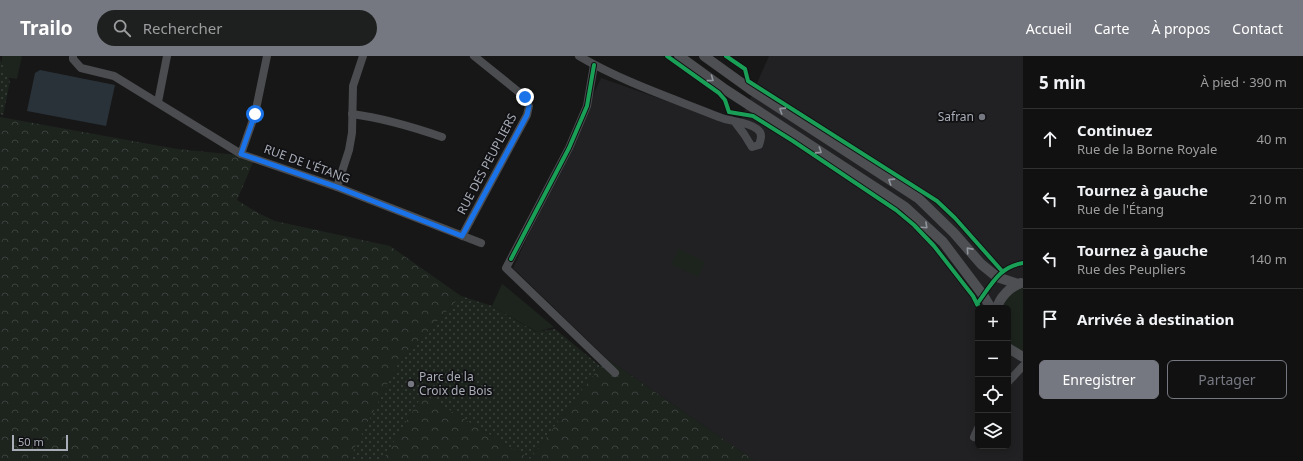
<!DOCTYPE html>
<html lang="fr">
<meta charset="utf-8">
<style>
body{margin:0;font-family:"Noto Sans",sans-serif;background:#1e1f1f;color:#f1f3f6}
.controls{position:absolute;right:12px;bottom:12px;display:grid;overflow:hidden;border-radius:6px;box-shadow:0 2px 10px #0003}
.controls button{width:36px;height:36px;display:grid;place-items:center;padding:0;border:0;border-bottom:1px solid #303131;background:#111;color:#f1f3f6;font:20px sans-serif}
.scale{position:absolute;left:12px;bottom:10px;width:56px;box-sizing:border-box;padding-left:4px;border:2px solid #a8adb8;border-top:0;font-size:11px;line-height:14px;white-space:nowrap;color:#a8adb8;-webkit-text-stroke:3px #111113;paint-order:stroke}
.stop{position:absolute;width:12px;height:12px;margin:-9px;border:3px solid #1a73e8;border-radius:50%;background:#fff}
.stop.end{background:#1a73e8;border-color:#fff;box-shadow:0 1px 4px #0008}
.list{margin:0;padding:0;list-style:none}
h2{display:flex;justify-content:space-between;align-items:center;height:52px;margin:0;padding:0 16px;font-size:17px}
h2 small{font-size:13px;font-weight:400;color:#9c9d9f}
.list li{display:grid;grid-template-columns:26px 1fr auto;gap:12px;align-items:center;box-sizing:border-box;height:60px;padding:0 16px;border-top:1px solid #303131}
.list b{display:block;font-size:15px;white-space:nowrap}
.list p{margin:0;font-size:13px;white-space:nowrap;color:#9c9d9f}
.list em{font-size:13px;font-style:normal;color:#9c9d9f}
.actions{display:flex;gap:8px;padding:12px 16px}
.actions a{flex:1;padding:9px 0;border:1px solid #757880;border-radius:6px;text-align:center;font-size:14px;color:#757880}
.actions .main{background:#757880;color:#fff}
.icon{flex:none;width:22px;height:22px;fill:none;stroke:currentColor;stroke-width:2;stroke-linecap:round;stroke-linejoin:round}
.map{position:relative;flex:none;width:1023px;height:405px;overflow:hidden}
header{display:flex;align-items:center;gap:24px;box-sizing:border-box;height:56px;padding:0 20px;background:#757880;color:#fff}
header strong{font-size:19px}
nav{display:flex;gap:22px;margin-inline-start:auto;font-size:14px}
.search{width:280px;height:36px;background:#1e1f1f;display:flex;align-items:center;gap:10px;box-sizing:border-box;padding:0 14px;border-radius:22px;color:#9c9d9f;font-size:15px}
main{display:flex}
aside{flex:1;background:#111}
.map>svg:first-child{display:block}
</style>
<header>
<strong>Trailo</strong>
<div class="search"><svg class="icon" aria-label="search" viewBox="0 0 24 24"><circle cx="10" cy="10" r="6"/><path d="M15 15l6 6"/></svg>Rechercher</div>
<nav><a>Accueil</a><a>Carte</a><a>À propos</a><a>Contact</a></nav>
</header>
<main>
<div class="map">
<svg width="1023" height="405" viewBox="0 0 1023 405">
<defs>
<pattern id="forest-crowns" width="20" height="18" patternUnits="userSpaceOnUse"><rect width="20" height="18" fill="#1d241e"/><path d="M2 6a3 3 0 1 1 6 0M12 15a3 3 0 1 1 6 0" fill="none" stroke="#3b413d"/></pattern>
<pattern id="park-dots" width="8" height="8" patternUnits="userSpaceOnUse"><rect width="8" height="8" fill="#1d241e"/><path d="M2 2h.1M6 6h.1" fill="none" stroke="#3b413d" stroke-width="1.8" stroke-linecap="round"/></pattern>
</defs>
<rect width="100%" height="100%" fill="#171717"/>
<path fill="#212123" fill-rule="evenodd" d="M769,0H1023V405H755L606,302L513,212L601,22L738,70ZM978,252H1008V390H978Z"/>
<g fill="#1d241e">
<polygon points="2,0 22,0 17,23 2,21"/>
<polygon points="679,193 705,206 698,221 671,208"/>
<polygon points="502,228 505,230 554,271 537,276 492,250"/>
<path d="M1023,231V295L1018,293L1008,285V252H1002C1006,241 1013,236 1023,231Z"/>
</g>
<g fill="url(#forest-crowns)">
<polygon points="0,61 177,93 238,99 254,104 237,144 258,157 275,165 390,190 461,240 398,308 348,405 0,405"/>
<polygon points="606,302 755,405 382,405 423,338 530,403"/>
</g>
<g fill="url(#park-dots)">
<polygon points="0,3 10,25 3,59 0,58"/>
<polygon points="461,240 492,250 536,276 555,273 600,310 530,403 423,338 382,405 348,405 398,308"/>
</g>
<polygon fill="#2a3239" points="40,14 115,29 106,70 27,55 35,17"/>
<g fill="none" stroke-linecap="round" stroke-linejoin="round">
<g stroke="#4b4c50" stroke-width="8">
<polyline points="73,0 73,3 81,12 114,20 241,98 337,131 481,187"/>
<path d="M579,0C623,26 672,42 719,61C731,66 747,65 757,73C763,77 761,83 759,89L752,91L744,78L735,66"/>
<polyline points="594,9 587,50 569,92 506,212 615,317"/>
<polyline points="158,46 167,0"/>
<path d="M352,58C383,62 413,71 442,81"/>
<polyline points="241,98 255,58 267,0"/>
<polyline points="337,131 349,94 352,77 353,30 363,0"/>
<polyline points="462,180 527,59 529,50 525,41 474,0"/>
<polyline points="1008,326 1023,310"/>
<polyline points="974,381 978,372"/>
</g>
<g stroke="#4d4f52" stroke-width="10">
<polyline points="679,0 726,34 905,151 943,186 983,239 991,252"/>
<polyline points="704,0 750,33 918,142 954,177 981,208 997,221 1018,228"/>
<path d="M997,252C1000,241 1010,231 1021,227"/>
<polyline points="1008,292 1023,301"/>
</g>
<g stroke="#111113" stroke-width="6">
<g id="cycleway">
<polyline points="667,0 719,37 725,44 729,56 753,60 793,85 896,154 914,169 934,190 973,240 977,248"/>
<polyline points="726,0 745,13 748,25 937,145 955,162 1002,215"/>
<polyline points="511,203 569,92 587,50 594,9"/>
<path d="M980,252L977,248C991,230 998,211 1023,207"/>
</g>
</g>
<use href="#cycleway" stroke="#1a9f57" stroke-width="4"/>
</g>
<defs><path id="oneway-chevron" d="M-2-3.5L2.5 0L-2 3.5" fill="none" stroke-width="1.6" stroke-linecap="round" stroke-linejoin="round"/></defs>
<g stroke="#91969e">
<use href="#oneway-chevron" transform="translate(711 23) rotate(36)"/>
<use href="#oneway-chevron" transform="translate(782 54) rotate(-147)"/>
<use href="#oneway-chevron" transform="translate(819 95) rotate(33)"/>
<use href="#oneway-chevron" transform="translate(891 125) rotate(-147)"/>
<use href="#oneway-chevron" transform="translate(925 170) rotate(43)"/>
<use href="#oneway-chevron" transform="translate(969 194) rotate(-132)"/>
</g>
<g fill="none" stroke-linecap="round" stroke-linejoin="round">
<polyline stroke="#1a73e8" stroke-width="5" points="255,58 241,98 337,131 462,180 527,59 529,50 525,41"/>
</g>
<g fill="#757880" stroke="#111113" stroke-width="1.5">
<circle cx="982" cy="61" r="4"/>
<circle cx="411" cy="328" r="4"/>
</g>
<g text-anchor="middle" stroke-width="3.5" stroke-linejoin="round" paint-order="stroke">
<g font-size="12" fill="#a8adb8" stroke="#111113" text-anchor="end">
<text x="974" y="65">Safran</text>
<text x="419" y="325" text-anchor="start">Parc de la<tspan x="419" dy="14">Croix de Bois</tspan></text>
</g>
<g font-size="12" fill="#a8adb8" stroke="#111113">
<text transform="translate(307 108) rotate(20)" y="4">RUE DE L'ÉTANG</text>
<text transform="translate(487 108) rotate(-62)" y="4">RUE DES PEUPLIERS</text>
</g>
</g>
</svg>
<div class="controls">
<button>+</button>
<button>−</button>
<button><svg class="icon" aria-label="locate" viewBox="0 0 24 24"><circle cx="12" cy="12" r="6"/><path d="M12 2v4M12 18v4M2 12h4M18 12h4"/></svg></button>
<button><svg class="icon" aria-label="layers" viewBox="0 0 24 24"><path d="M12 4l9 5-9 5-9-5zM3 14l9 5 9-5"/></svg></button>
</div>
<div class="scale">50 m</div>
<div class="stop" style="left:255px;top:58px"></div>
<div class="stop end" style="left:525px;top:41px"></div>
</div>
<aside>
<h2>5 min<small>À pied · 390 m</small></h2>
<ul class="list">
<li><svg class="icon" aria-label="ahead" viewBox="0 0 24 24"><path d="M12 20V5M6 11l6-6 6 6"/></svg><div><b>Continuez</b><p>Rue de la Borne Royale</p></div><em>40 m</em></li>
<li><svg class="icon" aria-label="left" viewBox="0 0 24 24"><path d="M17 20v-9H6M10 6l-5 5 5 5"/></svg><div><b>Tournez à gauche</b><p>Rue de l'Étang</p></div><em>210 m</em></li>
<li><svg class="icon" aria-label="left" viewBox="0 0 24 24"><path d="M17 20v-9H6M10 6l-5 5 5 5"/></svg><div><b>Tournez à gauche</b><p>Rue des Peupliers</p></div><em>140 m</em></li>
<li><svg class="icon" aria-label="arrive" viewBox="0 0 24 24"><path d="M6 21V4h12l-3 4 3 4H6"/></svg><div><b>Arrivée à destination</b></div></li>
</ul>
<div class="actions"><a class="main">Enregistrer</a><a>Partager</a></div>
</aside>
</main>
